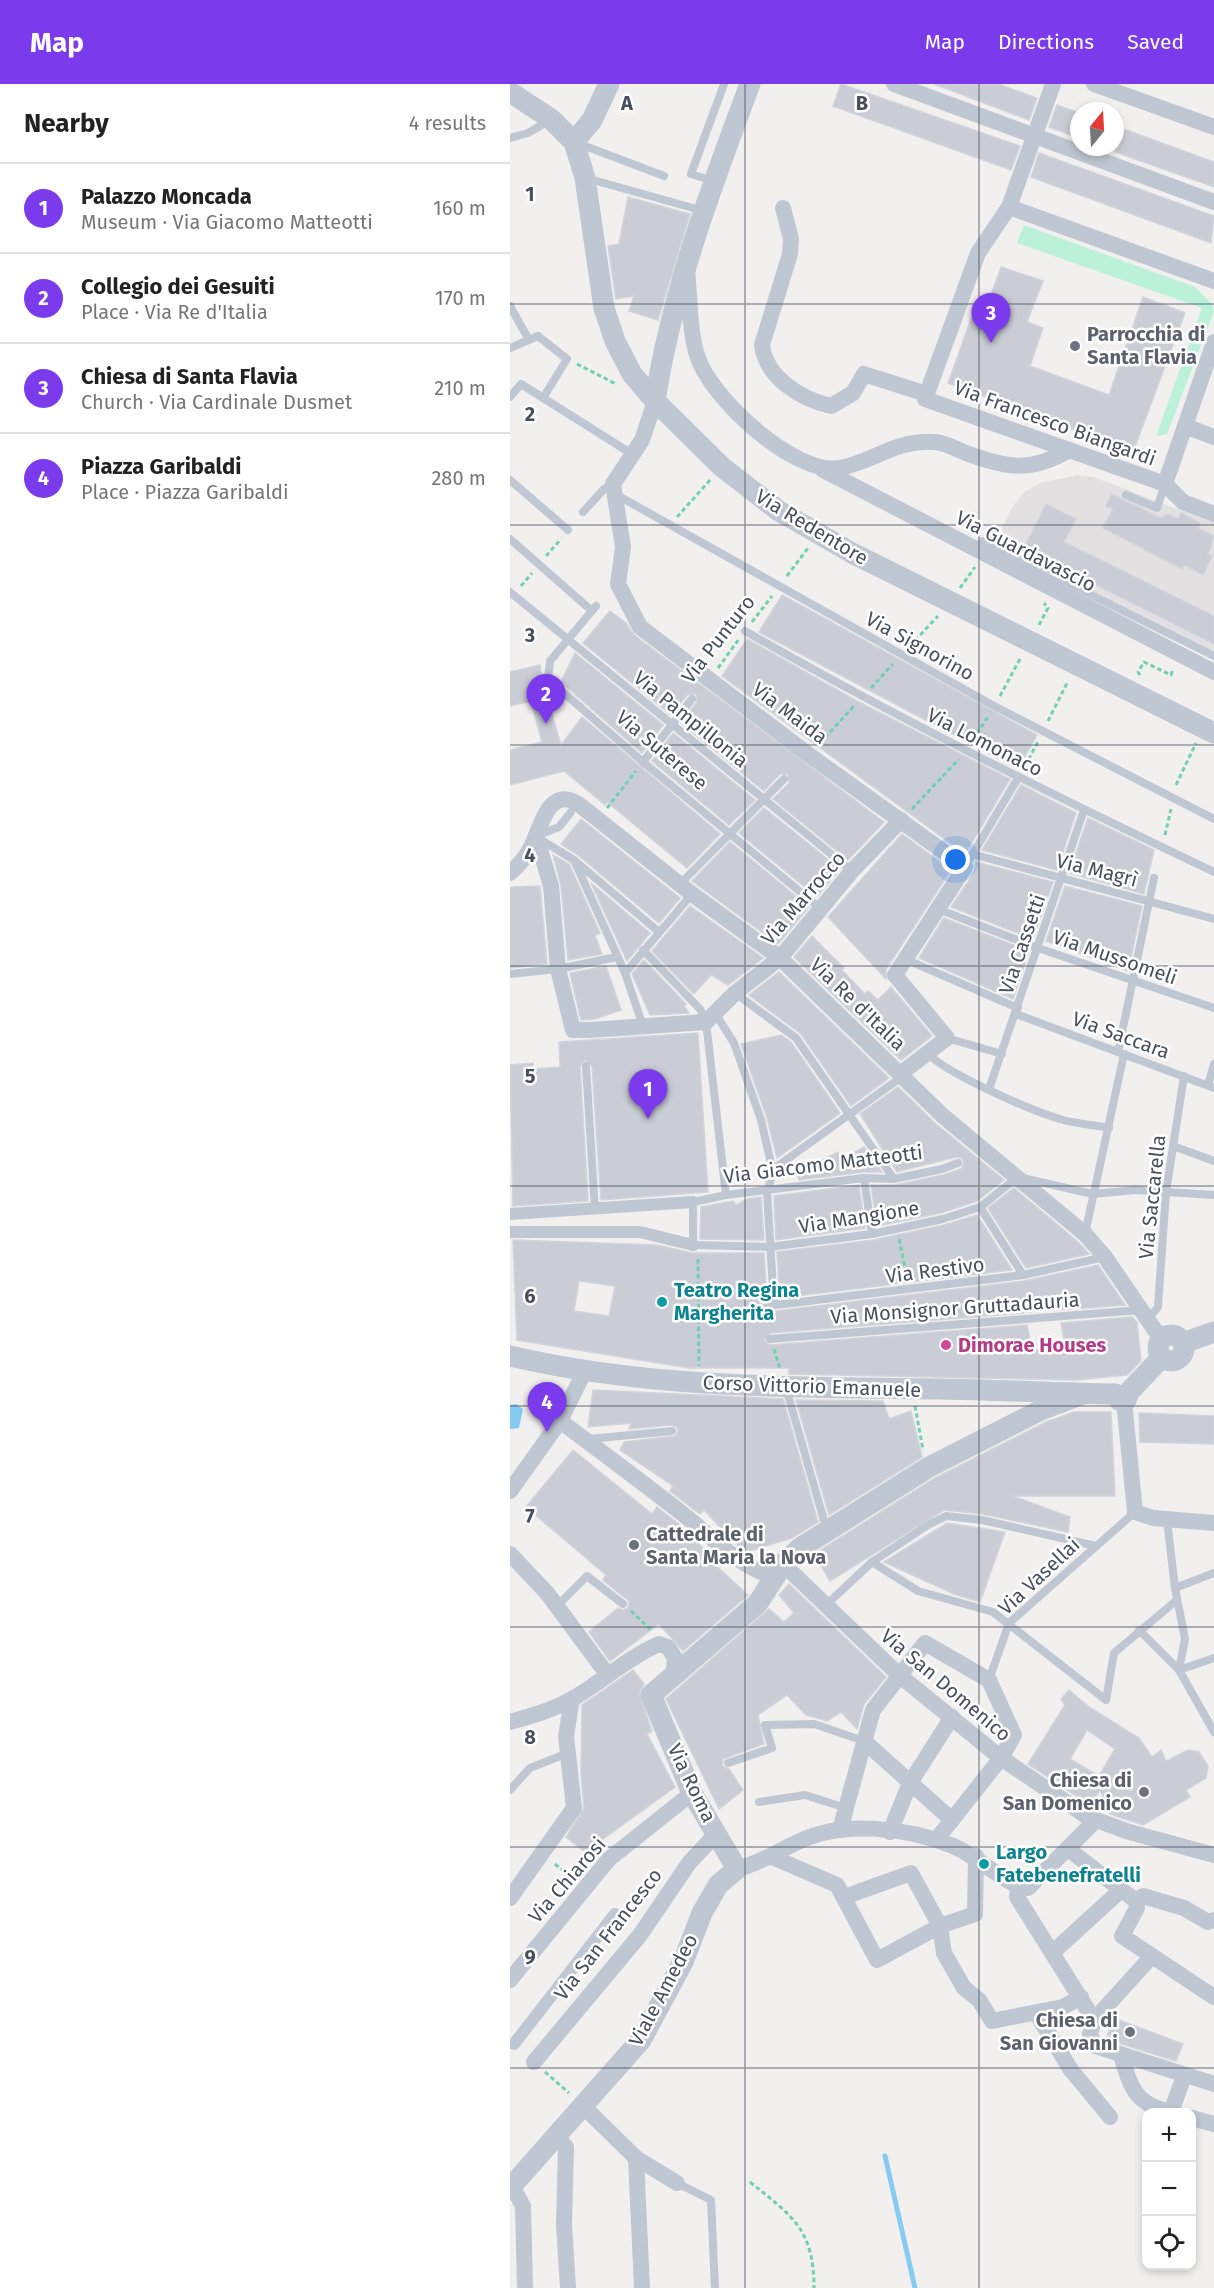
<!DOCTYPE html>
<meta charset="utf-8">
<style>
body{margin:0;font-family:"Fira Sans",sans-serif;background:#f6f6f6;color:#222}
.controls{position:absolute;right:18px;bottom:18px;display:grid;overflow:hidden;border-radius:12px;box-shadow:0 3px 9px #0003}
.controls button{width:54px;height:54px;display:grid;place-items:center;padding:0;border:0;border-bottom:2px solid #e0e0e0;background:#fff;color:#222;font:30px sans-serif}
.compass{position:absolute;left:560px;top:18px;width:54px;height:54px;border-radius:50%;background:#fff;box-shadow:0 3px 9px #0003;rotate:18deg}
.you{position:absolute;left:446px;top:776px;width:21px;height:21px;margin:-15px;border:4px solid #fff;border-radius:50%;background:#1a73e8;box-shadow:0 0 0 9px #1a73e833}
.badge{display:grid;place-items:center;width:39px;height:39px;border-radius:50%;background:#7c3aed;color:#fff;font-size:20px;font-weight:700}
.pin{position:absolute;translate:-50% -50px;filter:drop-shadow(0 2px 3px #0008)}
.pin::after{content:'';position:absolute;top:32px;width:21px;height:18px;background:inherit;clip-path:polygon(0 0,100% 0,50% 100%)}
.list{margin:0;padding:0;list-style:none}
h2{display:flex;justify-content:space-between;align-items:center;height:78px;margin:0;padding:0 24px;font-size:26px}
h2 small{font-size:20px;font-weight:400;color:#767676}
.list li{display:grid;grid-template-columns:39px 1fr auto;gap:18px;align-items:center;box-sizing:border-box;height:90px;padding:0 24px;border-top:2px solid #e0e0e0}
.list b{display:block;font-size:22px;white-space:nowrap}
.list p{margin:0;font-size:20px;white-space:nowrap;color:#767676}
.list em{font-size:20px;font-style:normal;color:#767676}
.icon{flex:none;width:33px;height:33px;fill:none;stroke:currentColor;stroke-width:2;stroke-linecap:round;stroke-linejoin:round}
.map{position:relative;flex:none;width:704px;height:2204px;overflow:hidden}
header{display:flex;align-items:center;gap:36px;box-sizing:border-box;height:84px;padding:0 30px;background:#7c3aed;color:#fff}
header strong{font-size:28px}
nav{display:flex;gap:33px;margin-inline-start:auto;font-size:21px}
main{display:flex}
aside{flex:1;background:#fff}
.map>svg:first-child{display:block}
</style>
<header>
<strong>Map</strong>
<nav><a>Map</a><a>Directions</a><a>Saved</a></nav>
</header>
<main>
<aside>
<h2>Nearby<small>4 results</small></h2>
<ul class="list">
<li><span class="badge">1</span><div><b>Palazzo Moncada</b><p>Museum · Via Giacomo Matteotti</p></div><em>160 m</em></li>
<li><span class="badge">2</span><div><b>Collegio dei Gesuiti</b><p>Place · Via Re d'Italia</p></div><em>170 m</em></li>
<li><span class="badge">3</span><div><b>Chiesa di Santa Flavia</b><p>Church · Via Cardinale Dusmet</p></div><em>210 m</em></li>
<li><span class="badge">4</span><div><b>Piazza Garibaldi</b><p>Place · Piazza Garibaldi</p></div><em>280 m</em></li>
</ul>
</aside>
<div class="map">
<svg width="704" height="2204" viewBox="0 0 704 2204">
<rect width="100%" height="100%" fill="#f2efef"/>
<polygon fill="#e3e0e1" points="568,391 584,393 704,439 704,576 481,465 503,422 514,408 530,399"/>
<polygon fill="#bbf1d8" points="514,141 685,203 702,220 704,227 657,350 646,352 692,224 507,159"/>
<polygon fill="#86cbf0" points="6,1320 13,1325 9,1344 0,1345 0,1321"/>
<g fill="none" stroke-linecap="round" stroke-linejoin="round">
<polyline stroke="#86cbf0" stroke-width="5" points="375,2072 405,2204"/>
</g>
<g fill="#cacdd5" stroke="#d2d4db" stroke-width="1.5" fill-rule="evenodd">
<polygon points="331,0 510,62 501,86 323,22"/>
<polygon points="424,0 488,0 527,14 519,36"/>
<polygon points="547,21 569,29 569,54 539,43"/>
<polygon points="608,43 704,78 704,103 605,68"/>
<polygon points="529,69 704,132 701,159 521,93"/>
<polygon points="118,113 180,130 148,236 119,227 124,212 106,215 98,162 109,160"/>
<polygon points="491,183 533,197 517,238 533,244 520,282 599,311 633,213 675,229 623,368 438,299 466,221 476,225"/>
<polygon points="602,410 650,434 658,430 668,435 671,429 690,439 688,444 704,452 698,470 702,472 693,491 674,481 672,485 593,444 603,425 596,422"/>
<polygon points="536,420 566,435 554,458 704,532 704,560 530,473 528,476 512,468"/>
<polygon points="272,511 527,651 508,685 249,548"/>
<polygon points="100,527 116,539 124,551 374,738 338,776 263,715 279,699 278,690 270,690 254,707 171,639 187,618 186,610 177,611 161,631 73,559"/>
<polygon points="237,555 347,617 500,695 455,770 212,592"/>
<polygon points="65,569 153,641 132,669 51,598"/>
<polygon points="30,581 32,597 51,661 72,633 210,750 177,784 97,718 95,721 54,687 0,701 0,666 32,658 21,617 0,622 0,588"/>
<polygon points="163,649 245,716 219,741 142,677"/>
<polygon points="511,701 566,729 547,786 472,766"/>
<polygon points="254,724 330,785 307,813 229,749"/>
<polygon points="578,734 644,766 634,810 559,789"/>
<polygon points="71,735 170,814 149,839 68,771 51,760"/>
<polygon points="392,750 441,786 376,885 376,895 318,833"/>
<polygon points="220,758 299,823 268,860 182,797"/>
<polygon points="43,771 59,780 90,849 85,851 92,870 58,876 51,801"/>
<polygon points="466,778 543,798 523,855 441,823 464,789"/>
<polygon points="81,799 140,849 117,877"/>
<polygon points="30,802 37,880 0,884 0,803"/>
<polygon points="555,802 632,822 618,887 536,857"/>
<polygon points="180,822 253,874 218,901 201,891 184,910 142,867"/>
<polygon points="434,834 519,867 503,915 409,874"/>
<polygon points="302,852 334,884 332,886 355,910 358,907 368,916 381,903 422,952 391,976 284,873"/>
<polygon points="134,876 176,920 174,922 179,929 140,931 122,890"/>
<polygon points="96,882 111,926 85,935 71,936 60,889"/>
<polygon points="269,888 379,994 341,1022 291,950 239,911"/>
<polygon points="188,949 198,1108 91,1116 82,982 75,976 70,982 78,1117 3,1122 0,981 23,979 23,985 50,983 49,958"/>
<polygon points="271,951 281,958 330,1029 267,1074 257,1034 231,960"/>
<polygon points="388,1003 426,1040 494,1096 467,1117 431,1129 367,1142 361,1101 385,1101 433,1091 451,1085 454,1079 452,1074 446,1073 387,1088 350,1030"/>
<polygon points="354,1063 372,1088 353,1088 289,1096 287,1089 328,1068 332,1075"/>
<polygon points="349,1101 355,1144 266,1156 264,1112"/>
<polygon points="504,1104 568,1158 579,1170 516,1184 478,1124"/>
<polygon points="251,1113 254,1156 190,1155 191,1123 223,1117 226,1121 237,1115"/>
<polygon points="467,1131 502,1186 270,1214 267,1168 363,1156 434,1141"/>
<path d="M3,1156L147,1161L182,1169H254L257,1216L251,1222L257,1228L514,1197L588,1181L615,1221L548,1226V1223L514,1229L260,1249L254,1256L260,1261L517,1241L522,1266L555,1262L551,1239L622,1233L627,1238L631,1277L617,1291L566,1296L279,1290V1284H179L7,1256ZM69,1197L105,1202L99,1232L64,1227Z"/>
<polygon points="83,1306 273,1315 308,1438 282,1454 237,1468 226,1460 194,1426 190,1430 160,1407 163,1402 110,1366 114,1358 165,1352 168,1347 167,1343 161,1341 119,1345 121,1339 78,1343"/>
<polygon points="286,1316 373,1317 379,1335 401,1327 412,1373 319,1431"/>
<polygon points="564,1328 601,1328 605,1412 503,1412 560,1433 558,1448 473,1430 434,1426 320,1497 304,1470 425,1394 536,1338"/>
<polygon points="629,1329 704,1332 704,1360 630,1358"/>
<polygon points="63,1366 142,1430 147,1423 171,1442 203,1474 200,1476 238,1511 173,1567 149,1540 100,1577 79,1548 108,1524 113,1526 118,1524 119,1517 93,1496 96,1491 16,1423"/>
<polygon points="437,1439 495,1448 470,1518 444,1510 374,1478"/>
<polygon points="279,1500 376,1593 354,1620 347,1645 331,1628 317,1637 296,1631 277,1611 248,1631 254,1660 213,1675 212,1682 219,1685 233,1706 209,1725 156,1615 259,1525 274,1538 284,1529 269,1511"/>
<polygon points="123,1586 134,1600 129,1609 142,1647 137,1650 165,1703 75,1768 56,1753 74,1724 71,1689 72,1621"/>
<path d="M559,1606L579,1623L629,1654L642,1673L651,1666L656,1677L678,1666L689,1668L698,1682L696,1694L676,1706L680,1713L633,1741L600,1730L590,1706L581,1721L571,1715L518,1680L555,1621L551,1615ZM577,1646L605,1665L589,1692L560,1675Z"/>
<polygon points="604,1934 673,1960 666,1977 596,1955"/>
</g>
<g fill="none" stroke-linecap="round" stroke-linejoin="round">
<g stroke="#71d1af" stroke-width="3" stroke-dasharray="4.5 3" stroke-linecap="butt">
<polyline points="67,280 106,300"/>
<polyline points="167,433 201,395"/>
<polyline points="36,472 51,455"/>
<polyline points="277,492 298,464"/>
<polyline points="11,502 22,489"/>
<polyline points="450,504 465,483"/>
<polyline points="242,538 262,512"/>
<polyline points="529,541 538,524 534,519"/>
<polyline points="400,562 428,532"/>
<polyline points="208,584 229,555"/>
<polyline points="630,591 628,588 634,578 661,591 663,585"/>
<polyline points="361,604 383,580"/>
<polyline points="490,612 511,573"/>
<polyline points="538,637 558,597"/>
<polyline points="463,656 479,631"/>
<polyline points="310,659 344,622"/>
<polyline points="515,682 529,656"/>
<polyline points="666,701 686,659"/>
<polyline points="97,724 126,687"/>
<polyline points="402,725 449,675"/>
<polyline points="655,751 661,725"/>
<polyline points="389,1155 397,1193"/>
<polyline points="188,1175 189,1282"/>
<polyline points="264,1265 270,1285"/>
<polyline points="405,1322 413,1366"/>
<polyline points="121,1527 142,1547"/>
<polyline points="45,1780 63,1795"/>
<polyline points="35,1988 59,2009"/>
<path d="M240,2098C282,2132 304,2145 304,2204"/>
</g>
<g stroke="#bfc7d2" stroke-width="8">
<polyline points="0,54 18,49 40,36"/>
<polyline points="67,59 154,92"/>
<polyline points="76,94 183,124"/>
<polyline points="203,97 181,90 214,0"/>
<polyline points="0,222 19,256"/>
<polyline points="0,264 28,252 57,275 33,314"/>
<polyline points="0,313 11,300 122,370"/>
<polyline points="0,396 58,446"/>
<polyline points="105,410 484,622 704,735"/>
<polyline points="616,411 647,424 655,400"/>
<polyline points="73,428 94,405 103,400"/>
<polyline points="0,455 82,527"/>
<polyline points="465,464 473,457 704,572"/>
<polyline points="0,508 342,787"/>
<polyline points="86,522 40,577 38,595 133,678 311,825"/>
<path d="M235,547C388,635 545,712 704,788"/>
<polyline points="133,678 182,615"/>
<polyline points="26,752 49,743 61,728"/>
<polyline points="28,754 64,776 149,848"/>
<polyline points="462,770 704,835"/>
<polyline points="64,776 115,889 133,942"/>
<polyline points="455,783 508,694"/>
<polyline points="170,800 274,695"/>
<polyline points="428,825 528,864 704,924"/>
<polyline points="133,866 190,925 196,938 216,1111"/>
<polyline points="395,875 508,924"/>
<polyline points="115,889 182,810"/>
<polyline points="0,890 48,885 107,873"/>
<polyline points="225,909 286,954 384,1095"/>
<polyline points="205,929 224,959 251,1036 263,1088 257,1108 264,1221"/>
<polyline points="506,930 704,1004"/>
<polyline points="437,954 492,970"/>
<polyline points="608,968 644,794"/>
<path d="M417,969C439,991 522,1027 553,1036C568,1040 584,1041 599,1044"/>
<polyline points="76,982 85,1126"/>
<polyline points="698,1001 704,980"/>
<polyline points="479,1005 574,726"/>
<polyline points="663,1062 704,1077"/>
<polyline points="448,1079 432,1085 384,1095 354,1094 216,1111 183,1118 183,1161 259,1163 362,1150 433,1135 470,1123 508,1093 583,1110 625,1106 704,1111"/>
<polyline points="263,1088 269,1081 393,992"/>
<polyline points="354,1094 362,1150"/>
<polyline points="470,1123 513,1191"/>
<polyline points="575,1150 614,970"/>
<polyline points="257,1222 513,1191 595,1173"/>
<polyline points="638,1235 648,1223 656,1108 674,992"/>
<polyline points="260,1255 631,1226"/>
<polyline points="276,1304 317,1447"/>
<polyline points="79,1355 162,1347"/>
<polyline points="657,1436 665,1504 675,1555 669,1586 704,1574"/>
<polyline points="362,1478 408,1507 483,1528 596,1616 604,1569 667,1516"/>
<polyline points="665,1504 704,1489"/>
<polyline points="47,1522 77,1492 113,1520"/>
<polyline points="315,1522 362,1478 418,1441 436,1432 472,1436 586,1462"/>
<polyline points="629,1546 669,1586 704,1648"/>
<polyline points="479,1596 499,1539 625,1428"/>
<polyline points="218,1679 262,1664 255,1641 304,1640 354,1657"/>
<polyline points="0,1706 20,1684 58,1669"/>
<polyline points="249,1718 295,1711 336,1724"/>
<polyline points="167,2099 201,2116 205,2204"/>
</g>
<g stroke="#bfc7d2" stroke-width="12">
<polyline points="0,1130 183,1118"/>
<polyline points="0,1148 130,1148 183,1161"/>
<polyline points="4,1960 105,1830"/>
</g>
<g stroke="#bfc7d2" stroke-width="16">
<polyline points="384,0 704,118"/>
<polyline points="543,0 499,123 468,169 415,315 655,400 673,418 704,430"/>
<polyline points="584,0 704,43"/>
<polyline points="499,123 704,197"/>
<path d="M273,124L281,155L280,170L252,261C256,294 291,315 321,322L343,309L354,290L417,310"/>
<path d="M177,186C180,213 179,245 187,271C199,313 285,392 330,384C366,377 385,355 426,358C435,359 446,365 456,369C496,384 520,389 559,366"/>
<polyline points="145,317 132,356 103,400 113,463 108,500 130,543 299,671 455,783 385,891 437,954 390,990"/>
<polyline points="675,342 704,353"/>
<polyline points="313,386 704,588"/>
<polyline points="655,400 704,258"/>
<polyline points="26,752 41,802 48,885 63,946 80,946 196,938 225,909 270,874 342,787 391,736"/>
<path d="M0,789C9,781 16,773 21,763C32,741 39,699 71,722L182,810L270,874L433,1032L575,1150L595,1173L651,1255"/>
<polyline points="614,1317 625,1428 643,1434 704,1439"/>
<path d="M50,1337C93,1369 136,1401 178,1434C206,1457 229,1482 264,1493"/>
<polyline points="0,1407 50,1337 75,1286"/>
<polyline points="0,1470 37,1509 97,1590"/>
<polyline points="273,1480 389,1591 491,1674 562,1722 576,1732 616,1747 704,1771"/>
<path d="M0,1638C21,1632 43,1626 62,1615C92,1598 117,1574 149,1560L158,1563L165,1574L163,1593"/>
<polyline points="354,1657 442,1736"/>
<polyline points="330,1746 363,1626 415,1559 479,1596 504,1651 491,1674 426,1756"/>
<polyline points="380,1748 400,1699 442,1633"/>
<polyline points="558,1765 626,1817 627,1824 612,1852 704,1913"/>
<polyline points="262,1773 327,1801 367,1876 430,1842 465,1830 466,1772"/>
<path d="M227,1785C251,1779 268,1767 290,1757C334,1736 399,1744 443,1762C466,1771 498,1803 518,1804L586,1736"/>
<polyline points="508,1803 507,1813 584,1936 580,1950 585,1962 704,2000"/>
<polyline points="334,1813 401,1789 430,1842 434,1869 454,1904 469,1916 482,1937 553,1923 571,1913"/>
<polyline points="0,1814 64,1724 56,1652 62,1615"/>
<polyline points="626,1817 633,1812 674,1824 698,1838 704,1836"/>
<polyline points="542,1869 611,1806"/>
<polyline points="0,1896 99,1775 182,1709"/>
<polyline points="526,1929 561,1986 600,2033"/>
<polyline points="584,1936 642,1872"/>
<path d="M611,1971C621,2004 625,2021 662,2028"/>
<polyline points="24,1978 130,1851 179,1779 207,1749"/>
<polyline points="73,2022 126,2074 167,2099"/>
<polyline points="661,2028 674,1992"/>
<polyline points="682,2034 704,2040"/>
<polyline points="47,2052 56,2063 54,2140 58,2204"/>
<polyline points="126,2074 132,2204"/>
<polyline points="2,2102 13,2122 15,2204"/>
</g>
<g stroke="#bfc7d2" stroke-width="21">
<polyline points="0,8 41,35 64,58 75,94 94,224 105,257 122,290 145,317 212,383 269,427 342,469 704,649"/>
<polyline points="64,58 82,36 99,0"/>
<path d="M145,317C162,207 201,104 240,0"/>
<circle cx="661" cy="1264" r="13"/>
<polyline points="673,1259 704,1248"/>
<path d="M0,1272C140,1305 286,1303 429,1305C488,1306 547,1309 605,1310"/>
<polyline points="605,1310 609,1316 616,1316 619,1308 651,1274"/>
<polyline points="0,2104 131,1956 173,1878 192,1829 208,1801 227,1785 182,1709 141,1611 248,1519 273,1480 290,1464 419,1383 531,1326 573,1310"/>
</g>
</g>
<path fill="none" stroke="#464f5d" stroke-width="1.5" stroke-opacity="0.55" d="M235,0V2204M469,0V2204M0,220H704M0,441H704M0,661H704M0,882H704M0,1102H704M0,1322H704M0,1543H704M0,1763H704M0,1984H704"/>
<g fill="#6b7280" stroke="#fff" stroke-width="2">
<circle cx="565" cy="262" r="6"/>
<circle cx="124" cy="1461" r="6"/>
<circle cx="634" cy="1708" r="6"/>
<circle cx="620" cy="1948" r="6"/>
</g>
<g fill="#0f9aa8" stroke="#fff" stroke-width="2">
<circle cx="152" cy="1218" r="6"/>
<circle cx="474" cy="1780" r="6"/>
</g>
<circle fill="#d1479c" stroke="#fff" stroke-width="2" cx="436" cy="1261" r="6"/>
<g text-anchor="middle" stroke-width="5" stroke-linejoin="round" paint-order="stroke">
<g font-size="20" font-weight="bold" fill="#5b616d" stroke="#fff" text-anchor="start">
<text x="577" y="257">Parrocchia di<tspan x="577" dy="23">Santa Flavia</tspan></text>
<text x="136" y="1457">Cattedrale di<tspan x="136" dy="23">Santa Maria la Nova</tspan></text>
<text x="622" y="1703" text-anchor="end">Chiesa di<tspan x="622" dy="23">San Domenico</tspan></text>
<text x="608" y="1943" text-anchor="end">Chiesa di<tspan x="608" dy="23">San Giovanni</tspan></text>
</g>
<g font-size="20" fill="#464f5d" stroke="#fff">
<text transform="translate(545 339) rotate(20)" y="7">Via Francesco Biangardi</text>
<text transform="translate(302 443) rotate(31)" y="7">Via Redentore</text>
<text transform="translate(516 467) rotate(27)" y="7">Via Guardavascio</text>
<text transform="translate(208 555) rotate(-52)" y="7">Via Punturo</text>
<text transform="translate(410 562) rotate(29)" y="7">Via Signorino</text>
<text transform="translate(280 629) rotate(37)" y="7">Via Maida</text>
<text transform="translate(181 635) rotate(39)" y="7">Via Pampillonia</text>
<text transform="translate(475 658) rotate(27)" y="7">Via Lomonaco</text>
<text transform="translate(152 666) rotate(40)" y="7">Via Suterese</text>
<text transform="translate(587 786) rotate(14)" y="7">Via Magrì</text>
<text transform="translate(293 814) rotate(-49)" y="7">Via Marrocco</text>
<text transform="translate(512 860) rotate(-71)" y="7">Via Cassetti</text>
<text transform="translate(605 873) rotate(19)" y="7">Via Mussomeli</text>
<text transform="translate(348 920) rotate(44)" y="7">Via Re d'Italia</text>
<text transform="translate(611 951) rotate(20)" y="7">Via Saccara</text>
<text transform="translate(313 1080) rotate(-7)" y="7">Via Giacomo Matteotti</text>
<text transform="translate(642 1113) rotate(-84)" y="7">Via Saccarella</text>
<text transform="translate(349 1133) rotate(-9)" y="7">Via Mangione</text>
<text transform="translate(425 1186) rotate(-7)" y="7">Via Restivo</text>
<text transform="translate(445 1224) rotate(-4)" y="7">Via Monsignor Gruttadauria</text>
<text transform="translate(302 1302) rotate(2)" y="7">Corso Vittorio Emanuele</text>
<text transform="translate(529 1492) rotate(-43)" y="7">Via Vasellai</text>
<text transform="translate(436 1601) rotate(40)" y="7">Via San Domenico</text>
<text transform="translate(182 1699) rotate(64)" y="7">Via Roma</text>
<text transform="translate(57 1796) rotate(-49)" y="7">Via Chiarosi</text>
<text transform="translate(98 1850) rotate(-52)" y="7">Via San Francesco</text>
<text transform="translate(153 1906) rotate(-62)" y="7">Viale Amedeo</text>
</g>
<g font-size="20" font-weight="bold" fill="#0d838f" stroke="#fff" text-anchor="start">
<text x="164" y="1213">Teatro Regina<tspan x="164" dy="23">Margherita</tspan></text>
<text x="486" y="1775">Largo<tspan x="486" dy="23">Fatebenefratelli</tspan></text>
</g>
<g font-size="20" font-weight="bold" fill="#b23c85" stroke="#fff" text-anchor="start">
<text x="448" y="1268">Dimorae Houses</text>
</g>
</g>
<g font-size="20" text-anchor="middle" font-weight="bold" fill="#464f5d" stroke="#fff" stroke-width="5" stroke-linejoin="round" paint-order="stroke">
<text x="117" y="26">A</text>
<text x="352" y="26">B</text>
<text x="20" y="117">1</text>
<text x="20" y="337">2</text>
<text x="20" y="558">3</text>
<text x="20" y="778">4</text>
<text x="20" y="999">5</text>
<text x="20" y="1219">6</text>
<text x="20" y="1439">7</text>
<text x="20" y="1660">8</text>
<text x="20" y="1880">9</text>
</g>
</svg>
<div class="controls">
<button>+</button>
<button>−</button>
<button><svg class="icon" aria-label="locate" viewBox="0 0 24 24"><circle cx="12" cy="12" r="6"/><path d="M12 2v4M12 18v4M2 12h4M18 12h4"/></svg></button>
</div>
<svg class="compass" viewBox="-18 -18 36 36"><path d="M0-13l5 13h-10z" fill="#e53935"/><path d="M0 13l5-13h-10z" fill="#767676"/></svg>
<div class="you"></div>
<div class="pin badge" style="left:138px;top:1035px">1</div>
<div class="pin badge" style="left:36px;top:640px">2</div>
<div class="pin badge" style="left:481px;top:259px">3</div>
<div class="pin badge" style="left:37px;top:1348px">4</div>
</div>
</main>
